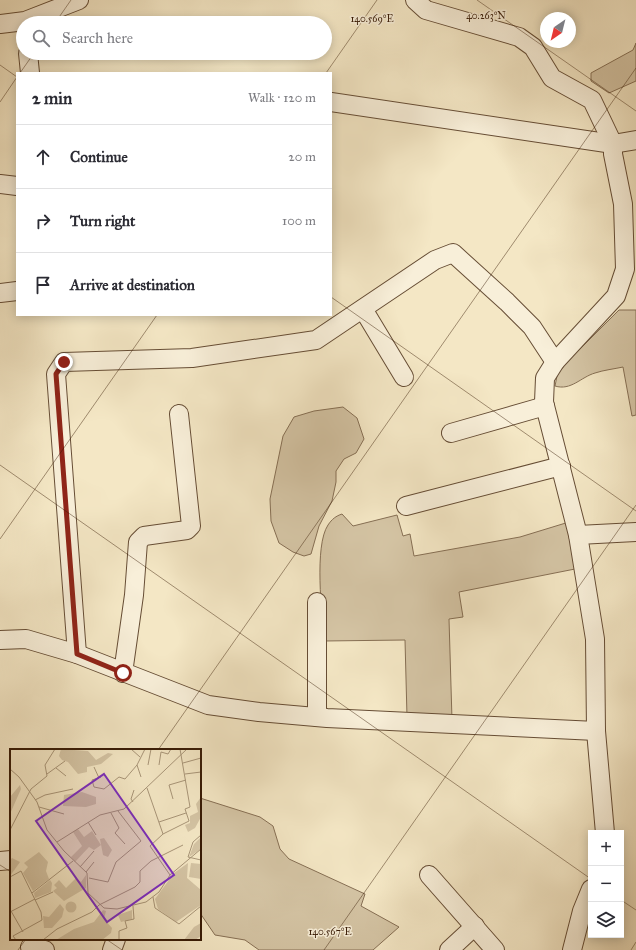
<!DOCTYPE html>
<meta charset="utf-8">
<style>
body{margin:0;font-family:"IM FELL Great Primer",serif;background:#f2f2f3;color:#2b2b33}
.controls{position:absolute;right:12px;bottom:12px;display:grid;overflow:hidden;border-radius:0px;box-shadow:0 2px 10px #0003}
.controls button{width:36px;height:36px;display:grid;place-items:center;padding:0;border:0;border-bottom:1px solid #e1e1e2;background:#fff;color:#2b2b33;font:20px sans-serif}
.compass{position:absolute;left:540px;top:12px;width:36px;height:36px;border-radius:50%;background:#fff;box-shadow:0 2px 10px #0003;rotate:215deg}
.stop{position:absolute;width:12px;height:12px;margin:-9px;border:3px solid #8f2418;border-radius:50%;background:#fff}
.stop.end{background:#8f2418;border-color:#fff;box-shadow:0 1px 4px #0008}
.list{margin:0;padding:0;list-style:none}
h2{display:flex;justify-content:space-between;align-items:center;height:52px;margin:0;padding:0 16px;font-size:17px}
h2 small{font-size:13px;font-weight:400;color:#7c7c81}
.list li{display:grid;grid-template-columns:26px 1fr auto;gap:12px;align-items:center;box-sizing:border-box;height:64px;padding:0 16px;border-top:1px solid #e1e1e2}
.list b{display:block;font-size:15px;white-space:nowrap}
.list em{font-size:13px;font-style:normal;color:#7c7c81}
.icon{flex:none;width:22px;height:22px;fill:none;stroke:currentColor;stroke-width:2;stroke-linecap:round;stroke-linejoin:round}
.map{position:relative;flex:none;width:636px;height:950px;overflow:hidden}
.search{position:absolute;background:#fff;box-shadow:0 2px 10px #0003;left:16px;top:16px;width:316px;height:44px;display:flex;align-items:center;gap:10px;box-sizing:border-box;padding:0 14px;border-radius:22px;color:#7c7c81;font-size:15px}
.panel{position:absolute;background:#fff;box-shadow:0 2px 10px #0003;left:16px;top:72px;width:316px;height:244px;border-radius:0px}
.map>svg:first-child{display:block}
</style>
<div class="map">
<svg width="636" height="950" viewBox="0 0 636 950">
<rect width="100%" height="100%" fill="#f4e7c5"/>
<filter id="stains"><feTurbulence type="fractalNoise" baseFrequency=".005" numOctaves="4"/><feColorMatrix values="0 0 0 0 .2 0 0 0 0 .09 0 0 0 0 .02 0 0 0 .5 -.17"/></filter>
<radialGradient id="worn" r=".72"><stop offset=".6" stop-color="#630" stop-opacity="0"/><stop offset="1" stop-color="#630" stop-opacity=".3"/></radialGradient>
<g fill="#d4c4a4" stroke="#866f54">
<polygon points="636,43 636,81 609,93 591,81 591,73 633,50"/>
<path d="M619,310H636V415L632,416L623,367C614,369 604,370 595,373C581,377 571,391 555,386L558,371Z"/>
<polygon points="343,407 357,418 364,439 356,453 344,459 336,471 336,482 332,501 319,526 311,554 304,556 293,552 279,543 271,521 270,499 283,436 294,417 314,411"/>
<path d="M342,514L353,526L397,515L403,536L410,534L414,556L520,537L569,522L575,569L459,592L463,617L449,619L452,720L407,717L405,640L324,641C322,614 314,546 328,525C332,519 336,516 342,514Z"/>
<polygon points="200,798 260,817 273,826 280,849 289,859 365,894 361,906 399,927 373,950 259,950 245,940 215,935 200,913"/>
</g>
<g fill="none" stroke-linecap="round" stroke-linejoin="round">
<g stroke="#664d35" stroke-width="20">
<g id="minor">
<polyline points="415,0 426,10 519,37 533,47 552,78 592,100 613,144 613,154 623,204 625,269 616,296 555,362 545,378 544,402 578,535 595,639 596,731 605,833"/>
<polyline points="0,24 25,21 79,0"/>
<polyline points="28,53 30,73"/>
<polyline points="331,102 613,144 636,140"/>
<polyline points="0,184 17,186"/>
<polyline points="0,293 17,291"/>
<polyline points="363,309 404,377"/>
<polyline points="451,433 545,406"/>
<polyline points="406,506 561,466"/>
<polyline points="578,535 636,532"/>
<polyline points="0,640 26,639 77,654 208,705 259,712 327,718 596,731"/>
<polyline points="77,654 56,374 64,362 192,358 316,340 435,260 453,253 507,302 532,327 555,362"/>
<polyline points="123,673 134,595 138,542 144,536 187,530 191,526 179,414"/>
<polyline points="317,717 317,602"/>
<polyline points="0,861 11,860"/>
<polyline points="429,875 495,950"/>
<polyline points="30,947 45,950"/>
<polyline points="112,950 116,939"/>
<polyline points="449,950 475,926"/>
<polyline points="572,950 582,911 591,889"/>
</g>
</g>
<use href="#minor" stroke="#f8efd9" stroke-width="18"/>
</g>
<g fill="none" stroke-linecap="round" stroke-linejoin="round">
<polyline stroke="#8f2418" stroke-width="5" points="64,362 56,374 77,654 123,673"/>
</g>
<path fill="none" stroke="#371a05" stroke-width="1" stroke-opacity="0.45" d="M477,0L636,111M55,23L71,0M0,65L17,77M20,73L34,53M326,73L377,0M0,102L17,77M331,297L636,511M0,465L591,879M0,539L157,315M158,750L636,68M0,865L11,872M621,900L636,910M106,939L122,950M18,950L26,939M324,950L636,505M631,950L636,942"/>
<g transform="translate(10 749)">
<rect width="191" height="191" fill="#f4e7c5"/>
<path d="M51,0L78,2L86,11L98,4L103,5L91,15L77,18V23L68,25L58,13L52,11L49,7ZM10,36L11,40L0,65V48ZM72,43L86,48V55L76,58L53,57L54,46ZM191,48V68L185,79L178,83L175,76L180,74V67L188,63L186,55ZM68,80L74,88L82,82L91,96L84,101L79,98L65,113L61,108L72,97L63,83ZM191,88V100L179,108L184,95ZM94,89L102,101L98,108L93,106L90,90ZM29,103L38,113L36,122L39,130L23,142L13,124L18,118L14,114ZM2,109L10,113L0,127V111ZM178,114L177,129L191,141V156L166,173L148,160L145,150L164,124ZM181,114L191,115V130L179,128ZM76,126V139L54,152L43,142L47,139L44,136L49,131L56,139L66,129L71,133ZM40,131L42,134L41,143L25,149L24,144ZM55.5 158a5.5 5.5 0 1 1 11 0a5.5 5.5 0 1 1-11 0ZM50,155L54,160L52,168L42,179H34L33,167L39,168ZM93,161L96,162L94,170L102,179L101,184L92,191H46L64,180L84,173ZM122,161V170L111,173L108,166ZM191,174V187L185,191H174L184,178Z" fill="#d4c4a4"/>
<path fill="none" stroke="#a89578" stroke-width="1" d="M121,0L130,8M173,14L191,9M127,16L131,28M138,16L141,0M149,16L151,3L158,5L161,0M84,18L89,29M46,19L56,27M0,20L9,28L27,53L37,81L54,102L77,124L78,144L94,159L107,160L136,153L149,143L160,126L191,100M37,25L55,12M175,25L191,23M91,28L82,31L84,38L94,40L109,28L115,30L127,16L135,0M137,39L153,85M163,50L159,36L176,31M25,51L35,46L63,40M123,53L121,50L124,41M29,58L54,65M101,64L109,79L105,84L115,95M78,73L86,86M149,73L176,64M0,81L21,40L37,27L35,16L45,0M191,86L183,93L178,108L191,111M47,93L90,66L114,60L177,0M70,118L84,102M76,123L84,113M160,126L140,97L153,85L179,72L175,60L180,58L170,0M0,128L11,122L31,163L32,171L3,187L6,191M79,129L98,133L106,113L131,92L108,62M22,144L63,112M143,148L145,159L169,175L191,157M25,151L43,143M1,162L13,183M0,163L25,150M33,191L47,180L82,163L89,156L125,138L130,133V122L141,112L173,96M109,191V182L117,179L115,172L124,170L123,157"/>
<path fill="#7b2cbf" fill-opacity="0.15" stroke="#7b2cbf" stroke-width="2" d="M94,25L164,126L97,173L26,72Z"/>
<rect width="191" height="191" fill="none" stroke="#371a05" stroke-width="2"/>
</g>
<g font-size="10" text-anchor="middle" fill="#371a05" stroke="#f8efd9" stroke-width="3" stroke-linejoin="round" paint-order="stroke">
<text x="486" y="19">40.263°N</text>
<text x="372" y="22">140.569°E</text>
<text x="330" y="935">140.567°E</text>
</g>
<rect width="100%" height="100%" filter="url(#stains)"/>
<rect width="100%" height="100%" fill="url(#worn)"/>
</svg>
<div class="controls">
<button>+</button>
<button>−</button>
<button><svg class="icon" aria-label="layers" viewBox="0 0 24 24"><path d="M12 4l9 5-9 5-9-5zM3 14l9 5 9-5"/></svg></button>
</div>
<svg class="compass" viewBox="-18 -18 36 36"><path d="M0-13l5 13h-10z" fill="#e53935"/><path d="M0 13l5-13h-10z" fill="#7c7c81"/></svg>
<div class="stop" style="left:123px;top:673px"></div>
<div class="stop end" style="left:64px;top:362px"></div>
<div class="search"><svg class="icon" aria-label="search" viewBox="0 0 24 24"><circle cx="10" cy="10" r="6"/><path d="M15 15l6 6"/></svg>Search here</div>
<section class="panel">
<h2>2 min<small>Walk · 120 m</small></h2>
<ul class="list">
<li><svg class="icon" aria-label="ahead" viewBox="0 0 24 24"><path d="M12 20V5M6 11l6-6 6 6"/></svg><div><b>Continue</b></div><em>20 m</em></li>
<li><svg class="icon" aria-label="right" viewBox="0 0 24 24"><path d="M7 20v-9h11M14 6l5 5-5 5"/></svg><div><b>Turn right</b></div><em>100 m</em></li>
<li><svg class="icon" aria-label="arrive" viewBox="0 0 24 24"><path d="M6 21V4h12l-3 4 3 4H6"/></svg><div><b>Arrive at destination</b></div></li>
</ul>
</section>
</div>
